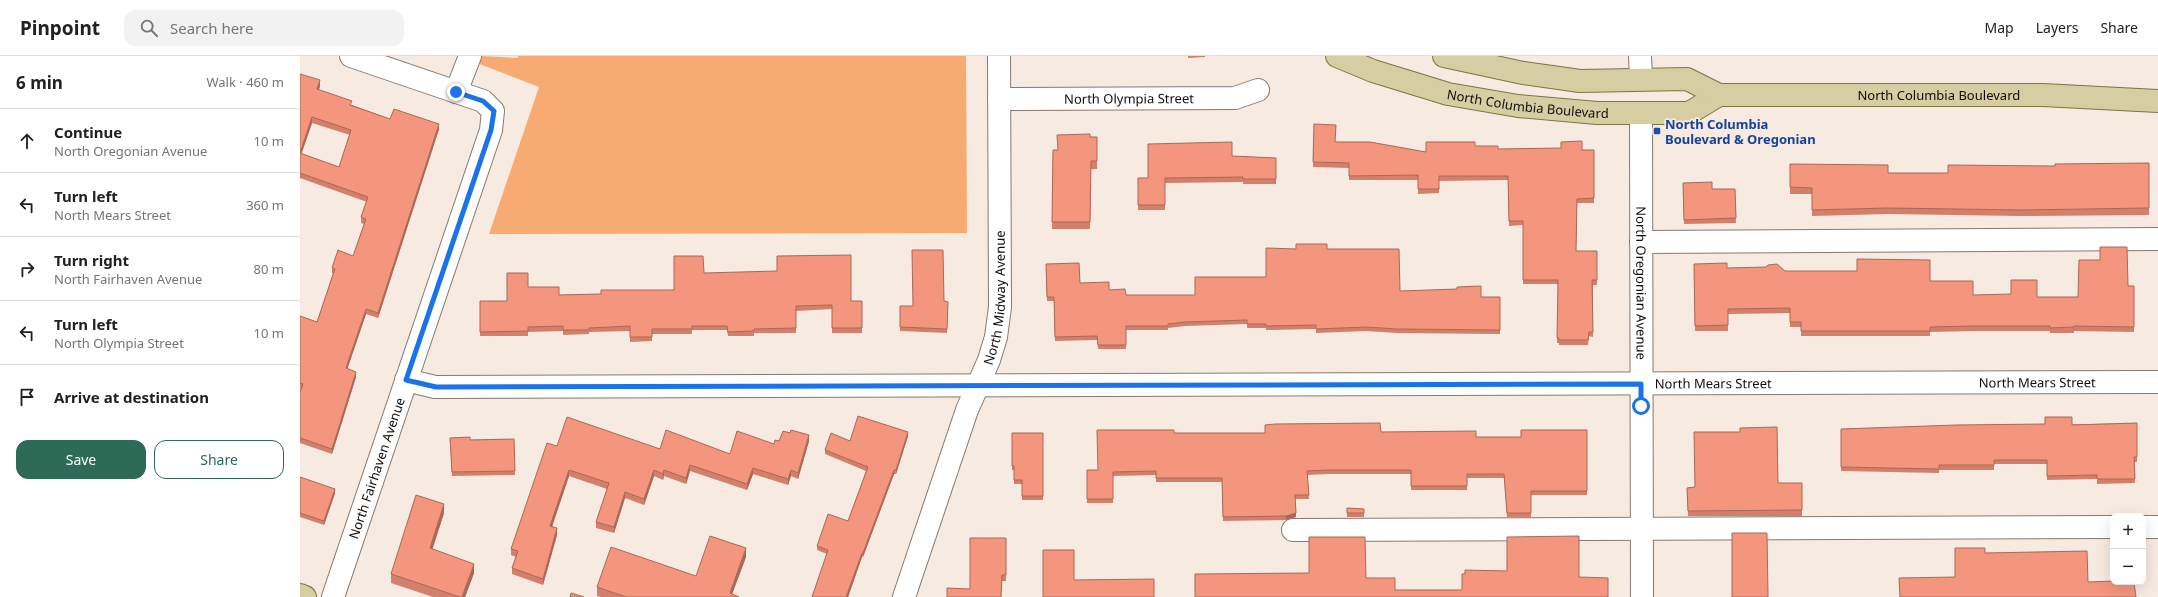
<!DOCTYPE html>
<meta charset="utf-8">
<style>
body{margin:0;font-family:"Noto Sans",sans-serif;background:#f2f2f2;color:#202124}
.controls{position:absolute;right:12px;bottom:12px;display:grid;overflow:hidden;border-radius:8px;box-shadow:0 4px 16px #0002}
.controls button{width:36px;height:36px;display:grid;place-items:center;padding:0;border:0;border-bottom:1px solid #e0e0e0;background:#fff;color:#202124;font:20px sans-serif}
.stop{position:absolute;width:12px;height:12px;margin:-9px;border:3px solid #1a73e8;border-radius:50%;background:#fff}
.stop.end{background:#1a73e8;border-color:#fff;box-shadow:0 1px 4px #0008}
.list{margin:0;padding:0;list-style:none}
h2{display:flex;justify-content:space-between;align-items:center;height:52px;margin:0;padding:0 16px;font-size:17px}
h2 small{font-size:13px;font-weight:400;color:#757577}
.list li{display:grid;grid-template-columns:26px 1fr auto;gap:12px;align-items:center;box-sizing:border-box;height:64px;padding:0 16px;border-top:1px solid #e0e0e0}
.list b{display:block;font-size:15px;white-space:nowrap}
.list p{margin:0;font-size:13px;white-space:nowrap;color:#757577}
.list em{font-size:13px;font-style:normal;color:#757577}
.actions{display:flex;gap:8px;padding:12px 16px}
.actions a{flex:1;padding:9px 0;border:1px solid #2d6b57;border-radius:12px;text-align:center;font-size:14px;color:#2d6b57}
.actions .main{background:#2d6b57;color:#fff}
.icon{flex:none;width:22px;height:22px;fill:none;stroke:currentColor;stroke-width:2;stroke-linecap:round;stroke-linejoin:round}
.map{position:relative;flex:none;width:1858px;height:541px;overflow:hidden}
header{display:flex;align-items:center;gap:24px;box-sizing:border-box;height:56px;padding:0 20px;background:#fff;border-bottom:1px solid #e0e0e0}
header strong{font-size:19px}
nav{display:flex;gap:22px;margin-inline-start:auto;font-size:14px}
.search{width:280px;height:36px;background:#f2f2f2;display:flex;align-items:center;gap:10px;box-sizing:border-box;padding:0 14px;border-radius:12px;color:#757577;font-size:15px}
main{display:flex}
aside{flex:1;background:#fff}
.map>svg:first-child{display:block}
</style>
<header>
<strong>Pinpoint</strong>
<div class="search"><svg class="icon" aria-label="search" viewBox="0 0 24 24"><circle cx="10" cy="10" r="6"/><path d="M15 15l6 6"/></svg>Search here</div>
<nav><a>Map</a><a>Layers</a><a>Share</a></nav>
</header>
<main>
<aside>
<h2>6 min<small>Walk · 460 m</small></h2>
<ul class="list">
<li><svg class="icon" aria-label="ahead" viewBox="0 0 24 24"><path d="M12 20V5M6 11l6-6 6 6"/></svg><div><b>Continue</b><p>North Oregonian Avenue</p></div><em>10 m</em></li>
<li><svg class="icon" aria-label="left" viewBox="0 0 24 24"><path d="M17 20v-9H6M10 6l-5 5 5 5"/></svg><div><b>Turn left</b><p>North Mears Street</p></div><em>360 m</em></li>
<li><svg class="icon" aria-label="right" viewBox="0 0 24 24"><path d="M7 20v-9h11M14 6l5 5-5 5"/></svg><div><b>Turn right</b><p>North Fairhaven Avenue</p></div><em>80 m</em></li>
<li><svg class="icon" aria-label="left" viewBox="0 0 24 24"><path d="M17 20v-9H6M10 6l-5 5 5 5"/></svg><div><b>Turn left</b><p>North Olympia Street</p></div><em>10 m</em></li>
<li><svg class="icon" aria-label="arrive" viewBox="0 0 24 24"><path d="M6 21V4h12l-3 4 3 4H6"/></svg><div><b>Arrive at destination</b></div></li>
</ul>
<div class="actions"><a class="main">Save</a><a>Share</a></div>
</aside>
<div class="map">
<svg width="1858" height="541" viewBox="0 0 1858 541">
<rect width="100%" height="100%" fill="#f6eae1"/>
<polygon fill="#f7ab72" points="181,0 218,2 218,0 666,0 667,177 189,178 239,31 177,7"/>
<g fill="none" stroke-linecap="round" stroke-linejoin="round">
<g stroke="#857a72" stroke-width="24">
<g id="minor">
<polyline points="1340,0 1341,23"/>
<polyline points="156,36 170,0"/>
<path id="s1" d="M699,43L935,42L958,34"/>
<path id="s2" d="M1341,57L1342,541"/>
<polyline points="1341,186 1858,183"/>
<path id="s3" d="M106,324L135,331L1858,326"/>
<polyline points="1843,471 1858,471"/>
<polyline points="993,474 1813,471"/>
<path id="s4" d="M33,541L191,74L193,55L183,45L51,0"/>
<path id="s5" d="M604,541L667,354L689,304L696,281L700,251L699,0"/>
</g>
</g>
<g stroke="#7e7444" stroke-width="24">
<g id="major">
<path id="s6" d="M1037,0L1073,15L1148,38L1218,50L1297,57H1389L1419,39"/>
<path id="s7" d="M1144,0L1223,17L1280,25L1387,23L1419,39H1743L1858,45"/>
<polyline points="0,539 5,541"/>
</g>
</g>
<use href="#minor" stroke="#fff" stroke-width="22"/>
<use href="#major" stroke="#d6cda2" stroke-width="22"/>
</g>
<g fill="#d2806c" fill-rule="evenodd">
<polygon points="888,0 905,0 905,1 888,2"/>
<path d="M0,18L20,30L19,34L52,49L90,63L139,73L78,262L66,258L47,313L56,321L32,398L0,387V336L1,333H0V260L17,266L33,217H32V212L53,200L64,168L61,167V161L67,146L0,122ZM12,67L50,79L39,111L1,98Z"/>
<polygon points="1014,68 1035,86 1126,96 1175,90 1198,93 1294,94 1294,147 1277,147 1276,195 1297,195 1297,229 1293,229 1293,281 1289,280 1288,289 1259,289 1259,287 1257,287 1258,228 1223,228 1223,169 1209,170 1208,124 1139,125 1139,137 1118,138 1118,124 1049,124 1049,112 1013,111"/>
<polygon points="790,81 797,81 797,113 791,113 790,173 752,173 753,94 758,94"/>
<polygon points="932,100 976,102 976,128 943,128 943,126 865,127 865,154 838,154 838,122 848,122"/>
<polygon points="1849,107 1849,159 1720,160 1588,158 1512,160 1512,138 1490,138 1490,108 1588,117 1648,117 1755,110"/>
<polygon points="1383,127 1412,133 1435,133 1436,167 1384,168"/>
<polygon points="996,193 1027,193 1100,235 1181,241 1200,241 1200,278 1097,277 1066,275 1016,277 1016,273 966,274 966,272 947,272 947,268 885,270 868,272 868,274 826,274 826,293 798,293 797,284 755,285 754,245 747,245 746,208 780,227 809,234 826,239 895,239 966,221"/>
<polygon points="1394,208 1427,212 1485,215 1630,225 1673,239 1737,241 1778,241 1828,230 1834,230 1834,276 1774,275 1774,277 1750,277 1750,275 1673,275 1630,276 1630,280 1501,280 1501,271 1490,271 1490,257 1428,258 1428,275 1395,275"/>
<polygon points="404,217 551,245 562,245 562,277 532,277 532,253 496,255 496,277 454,277 454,280 428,280 427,274 392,274 392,278 352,278 352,285 330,286 330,275 289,276 289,278 263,279 263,275 228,276 228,280 180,280 180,245 207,245 228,231 259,239 301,238 374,234"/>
<polygon points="644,245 648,246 647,277 600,275 600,250 613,250"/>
<polygon points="1837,367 1837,406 1834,406 1835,427 1797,428 1797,423 1747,424 1747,408 1694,408 1694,414 1639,414 1639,417 1541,415 1541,373"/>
<polygon points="1287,374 1287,439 1231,439 1231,461 1207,461 1204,422 1167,422 1167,434 1111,434 1111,418 1029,418 1007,419 1009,443 995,443 996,461 986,464 923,465 922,426 856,426 856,419 813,420 813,447 787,447 787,414 798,414 874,377 965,377 1081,376 1176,381 1221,381"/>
<polygon points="712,377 743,377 743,444 722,444 722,428 714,428 714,414 712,414"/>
<polygon points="608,380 596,418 594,418 563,501 562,501 548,541 512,541 527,498 517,494 517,490 548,465 566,415 525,398 525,394 550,385"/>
<polygon points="150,382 170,384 214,383 215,419 152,420"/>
<polygon points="509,385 498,423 491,420 488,429 453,418 447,434 390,415 386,428 364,420 363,424 354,420 344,449 325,442 314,477 296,472 296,466 307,433 269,420 252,471 257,479 243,529 212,518 212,512 216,501 211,499 211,493 257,390 360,393 430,398 474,388"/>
<polygon points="0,421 35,437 24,469 0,461"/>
<polygon points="1478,427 1502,427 1502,460 1388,460 1387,432"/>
<polygon points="1047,452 1064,453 1064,461 1047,461"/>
<polygon points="144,457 132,493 174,517 165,541 133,541 91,527 91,518"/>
<polygon points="706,482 706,525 702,525 701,541 670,533"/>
<polygon points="446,501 432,538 439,541 301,541 297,540 297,531 396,520"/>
</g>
<g fill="#ab6858">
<polygon points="20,24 20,30 17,38 17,33"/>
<polygon points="12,61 12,67 0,102 0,97"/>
<polygon points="139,68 139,73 78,262 78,257"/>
<polygon points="66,253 66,258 46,317 46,312"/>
<polygon points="56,316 56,321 32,398 32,393"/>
<polygon points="608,376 608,380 596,418 596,414"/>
<polygon points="509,379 509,385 498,423 498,417"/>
<polygon points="390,409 390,415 386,428 386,422"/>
<polygon points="453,412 453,418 447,434 447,428"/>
<polygon points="269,414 269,420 250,476 250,470"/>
<polygon points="354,414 354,420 344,449 344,443"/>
<polygon points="364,414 364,420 363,424 363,418"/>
<polygon points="491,414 491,420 488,429 488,423"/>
<polygon points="594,414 594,418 563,501 563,497"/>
<polygon points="35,433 35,437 24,469 24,465"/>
<polygon points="325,436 325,442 314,477 314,471"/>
<polygon points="144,448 144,457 130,501 130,492"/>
<polygon points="996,457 996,461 986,464 986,460"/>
<polygon points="257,472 257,479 243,529 243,523"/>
<polygon points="446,492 446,501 431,541 430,537"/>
<polygon points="562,497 562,501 548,541 546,541"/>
<polygon points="174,508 174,517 165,541 162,541"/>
</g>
<g fill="#f4957d" stroke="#ab6858">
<polygon points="0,18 20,24 17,33 52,45 50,49 90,63 94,53 139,68 78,257 66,253 46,312 56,316 32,393 0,382 0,336 3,328 0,327 0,260 17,266 35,213 32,212 38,194 53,200 66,163 61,161 68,141 0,117 0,97 39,111 51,74 12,61 0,97"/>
<polygon points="1014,68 1036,69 1035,86 1070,86 1126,96 1126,86 1175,86 1175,90 1198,90 1198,93 1261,92 1261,86 1282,85 1282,94 1294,94 1294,142 1277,143 1276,195 1297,195 1297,224 1292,224 1293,276 1289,276 1288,284 1259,284 1259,282 1257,282 1258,224 1223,224 1223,165 1209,165 1208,120 1139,120 1139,133 1118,133 1118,119 1049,120 1049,107 1013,106"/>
<polygon points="790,78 790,81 797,81 797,105 791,105 790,166 752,166 753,94 758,94 757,79"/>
<polygon points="932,86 932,100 976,102 976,123 943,123 943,121 865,122 865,149 838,149 838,122 848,122 848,88"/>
<polygon points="1849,107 1849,152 1720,154 1588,152 1512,154 1512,132 1490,131 1490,108 1588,109 1588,117 1648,117 1648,109 1755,110 1755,108"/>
<polygon points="1412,126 1412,133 1435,133 1436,162 1384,164 1383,127"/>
<polygon points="996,188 1027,188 1027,193 1099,193 1100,235 1157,233 1157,231 1181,230 1181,241 1200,241 1200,274 1097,273 1066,271 1016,273 1016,269 966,270 966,268 947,268 947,264 885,266 868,268 868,270 826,270 826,289 798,289 797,280 755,281 754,241 747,241 746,208 779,207 780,227 809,226 809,234 825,233 826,239 895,239 895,221 966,221 966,192 996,193"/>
<polygon points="1800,191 1827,191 1828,230 1834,230 1834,271 1774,270 1774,271 1750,272 1750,270 1673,270 1630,271 1630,275 1501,275 1501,266 1490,266 1490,252 1428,253 1428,269 1395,270 1394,208 1427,207 1427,212 1466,211 1468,209 1477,208 1485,215 1557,215 1557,203 1630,204 1630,225 1673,225 1673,239 1711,238 1711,224 1737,224 1737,241 1778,241 1779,204 1800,204"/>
<polygon points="612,194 643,194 644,245 648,246 647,273 600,271 600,250 613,250"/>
<polygon points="551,199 551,245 562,245 562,272 532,272 532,249 496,250 496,272 454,273 454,275 428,276 427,270 392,270 392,273 352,273 352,281 330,281 330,270 289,272 289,274 263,274 263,270 228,271 228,275 180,276 180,245 207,245 207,217 228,217 228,231 259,231 259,239 301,238 301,234 374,234 374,200 403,200 404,217 477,215 477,200"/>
<polygon points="558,360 608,376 596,414 594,414 563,497 562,497 546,541 512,541 528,494 517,490 528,458 548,465 568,411 525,394 531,377 550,385"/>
<polygon points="267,361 360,393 366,374 430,398 437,375 474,388 475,384 479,385 483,375 490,377 491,374 509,379 498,417 491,414 488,423 453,412 447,428 390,409 386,422 364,414 363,418 354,414 344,443 325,436 314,471 296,466 309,427 269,414 250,470 257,472 243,523 212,512 218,495 211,493 247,387 257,390"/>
<polygon points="1745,361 1772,361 1772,369 1837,367 1837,401 1834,401 1835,423 1797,423 1797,419 1747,420 1747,404 1694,404 1694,409 1639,409 1639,413 1541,411 1541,373 1656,369 1745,368"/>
<polygon points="1080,367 1081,376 1176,375 1176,381 1221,381 1221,374 1287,374 1287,435 1231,435 1231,457 1207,457 1204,418 1167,418 1167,430 1111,430 1111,414 1029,414 1007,415 1009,439 995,439 996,457 986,460 923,461 922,422 856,422 856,415 813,416 813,443 787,443 787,414 798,414 797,374 874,374 874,377 965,377 965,369 975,368"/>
<polygon points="1477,371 1478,427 1502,427 1502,454 1388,455 1387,432 1395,431 1394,376 1440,376 1440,372"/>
<polygon points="712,377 743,377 743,440 722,440 722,424 714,424 714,410 712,410"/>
<polygon points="170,381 170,384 214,383 215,415 152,416 150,382"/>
<polygon points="0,421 35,433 24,465 0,457"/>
<polygon points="116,439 144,448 130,492 174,508 162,541 160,541 91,518"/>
<polygon points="1047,452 1064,453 1064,457 1047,457"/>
<polygon points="1432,477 1467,477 1468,541 1432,541"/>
<polygon points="410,480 446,492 430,537 439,541 326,541 297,531 311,491 396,520"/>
<polygon points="1279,480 1279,521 1308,522 1308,541 895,541 895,518 1009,517 1009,481 1065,481 1066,522 1095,522 1095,534 1162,534 1162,518 1165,518 1165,514 1207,515 1207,481"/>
<polygon points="670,482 706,482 706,519 702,519 701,541 647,541 647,532 670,533"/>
<polygon points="1655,492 1685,492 1685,497 1787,495 1788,526 1813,525 1813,526 1834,526 1836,541 1600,541 1599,522 1655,521"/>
<polygon points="743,494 774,494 774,524 854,523 854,541 743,541"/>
<polygon points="271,537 284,541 270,541"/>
</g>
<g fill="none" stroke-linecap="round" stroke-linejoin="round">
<polyline stroke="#1a73e8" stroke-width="5" points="156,36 183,45 194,55 191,74 106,324 136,331 1341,328 1341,350"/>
</g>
<rect fill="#1a4fb4" stroke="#f6eae1" stroke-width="1.5" x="1353" y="71" width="8" height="8" rx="2"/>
<g text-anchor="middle" stroke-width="3.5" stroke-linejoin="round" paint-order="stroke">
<g font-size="13" fill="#100c0a" stroke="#f6eae1">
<text dy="5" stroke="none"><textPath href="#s7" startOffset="501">North Columbia Boulevard</textPath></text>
<text dy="5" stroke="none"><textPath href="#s1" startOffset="130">North Olympia Street</textPath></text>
<text dy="5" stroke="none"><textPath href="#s6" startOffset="198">North Columbia Boulevard</textPath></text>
<text dy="5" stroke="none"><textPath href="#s2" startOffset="170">North Oregonian Avenue</textPath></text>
<text dy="5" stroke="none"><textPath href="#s5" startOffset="315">North Midway Avenue</textPath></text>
<text dy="5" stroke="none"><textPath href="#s3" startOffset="1632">North Mears Street</textPath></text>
<text dy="5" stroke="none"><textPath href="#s3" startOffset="1308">North Mears Street</textPath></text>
<text dy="5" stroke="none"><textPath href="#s4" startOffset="136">North Fairhaven Avenue</textPath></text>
</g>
<g font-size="13" font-weight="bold" fill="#164399" stroke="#f6eae1" text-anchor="start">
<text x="1365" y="73">North Columbia<tspan x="1365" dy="15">Boulevard &amp; Oregonian</tspan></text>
</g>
</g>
</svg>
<div class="controls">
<button>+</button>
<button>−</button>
</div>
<div class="stop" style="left:1341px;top:350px"></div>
<div class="stop end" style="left:156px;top:36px"></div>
</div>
</main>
